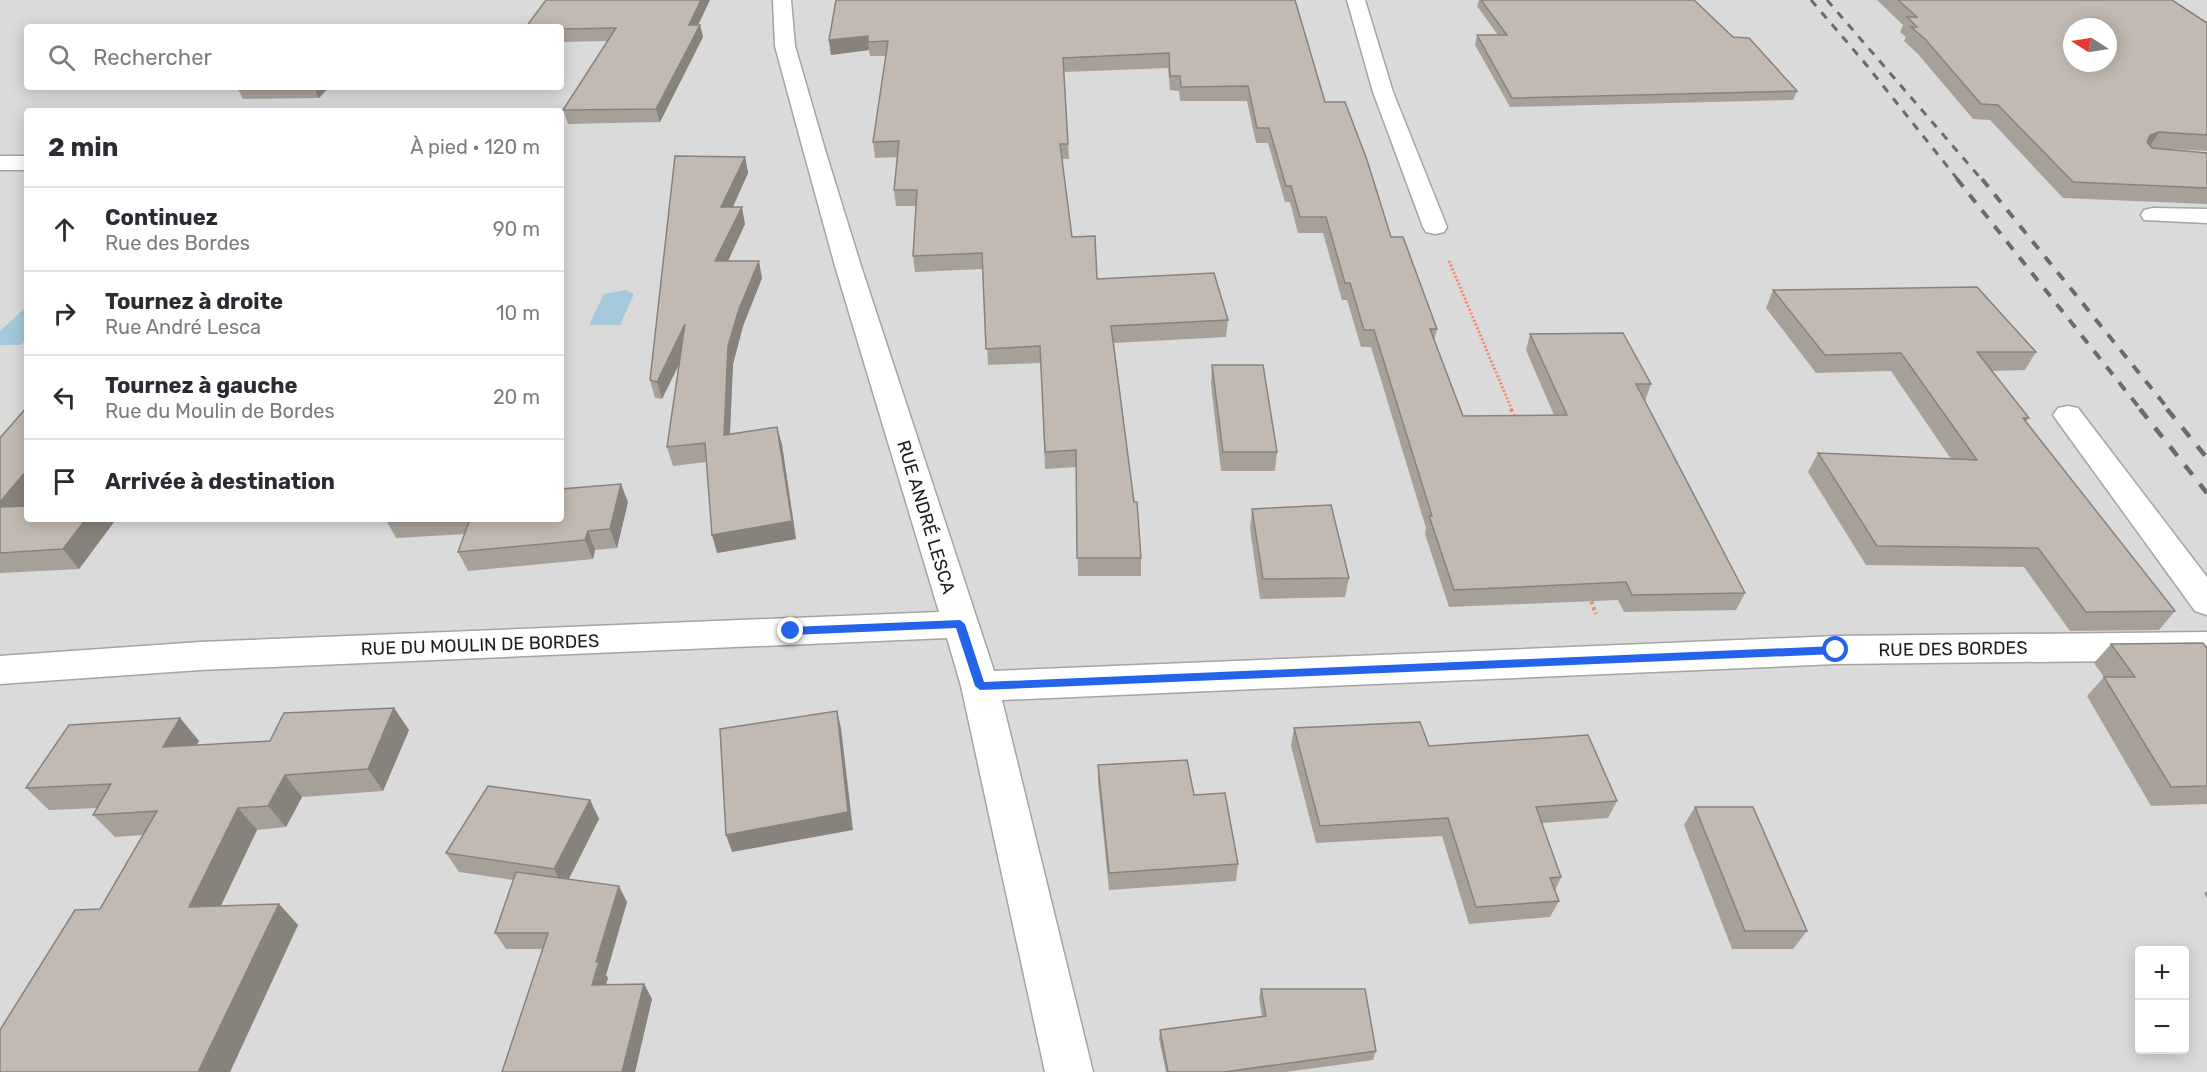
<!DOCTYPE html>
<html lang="fr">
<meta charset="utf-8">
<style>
body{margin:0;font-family:Rubik,sans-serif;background:#f7f7f7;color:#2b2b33}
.controls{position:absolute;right:18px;bottom:18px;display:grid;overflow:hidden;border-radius:6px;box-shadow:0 3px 15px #0003}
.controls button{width:54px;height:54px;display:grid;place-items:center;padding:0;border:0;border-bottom:2px solid #e1e1e2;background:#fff;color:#2b2b33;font:30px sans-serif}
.compass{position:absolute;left:2063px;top:18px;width:54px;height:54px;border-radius:50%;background:#fff;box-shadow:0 3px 15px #0003;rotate:282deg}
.stop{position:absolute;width:18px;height:18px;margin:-14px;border:4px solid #2563eb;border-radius:50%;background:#fff}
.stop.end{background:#2563eb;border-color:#fff;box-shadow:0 2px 6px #0008}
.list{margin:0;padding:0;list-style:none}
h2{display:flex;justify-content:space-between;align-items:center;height:78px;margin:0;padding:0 24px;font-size:26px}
h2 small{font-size:20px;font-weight:400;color:#7c7c81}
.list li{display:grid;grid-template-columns:39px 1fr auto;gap:18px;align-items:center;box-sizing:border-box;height:84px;padding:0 24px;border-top:2px solid #e1e1e2}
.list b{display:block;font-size:22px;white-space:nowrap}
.list p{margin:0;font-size:20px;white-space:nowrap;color:#7c7c81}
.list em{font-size:20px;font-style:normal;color:#7c7c81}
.icon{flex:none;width:33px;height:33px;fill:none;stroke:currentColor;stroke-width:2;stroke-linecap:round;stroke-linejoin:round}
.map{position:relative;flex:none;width:2207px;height:1072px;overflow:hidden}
.search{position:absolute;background:#fff;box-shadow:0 3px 15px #0003;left:24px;top:24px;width:540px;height:66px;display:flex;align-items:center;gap:15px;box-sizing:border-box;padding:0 21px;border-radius:6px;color:#7c7c81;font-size:22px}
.panel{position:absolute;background:#fff;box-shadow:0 3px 15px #0003;left:24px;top:108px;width:540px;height:414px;border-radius:6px}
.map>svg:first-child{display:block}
</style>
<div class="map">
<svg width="2207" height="1072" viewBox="0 0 2207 1072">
<rect width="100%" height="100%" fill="#eeebe2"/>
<path fill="#dbdada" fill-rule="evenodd" d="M0,0H2207V1072H0ZM27,27H561V87H27ZM2072,27H2108V63H2072ZM27,111H561V519H27ZM2140,950H2184V1050H2140Z"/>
<g fill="#a3c9db">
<polygon points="626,290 634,294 620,325 589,325 604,294"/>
<polygon points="25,308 27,308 27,339 21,345 0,345 0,331"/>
</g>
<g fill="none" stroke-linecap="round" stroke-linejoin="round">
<g stroke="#a4a4a4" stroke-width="3">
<g id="service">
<polygon points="2153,208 2207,209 2207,223 2144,220 2141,215 2144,210"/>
<polygon points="2068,406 2078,408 2207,577 2207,615 2195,611 2058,422 2053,415 2058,408"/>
</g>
</g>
<g stroke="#a4a4a4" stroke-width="3">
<g id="minor">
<polygon points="773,0 791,0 795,46 826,153 861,266 994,671 1836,636 2207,632 2207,660 1836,664 1002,700 1093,1072 1045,1072 961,686 947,638 200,670 0,684 0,656 200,642 939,612 835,266 804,153 775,46"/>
<polygon points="1347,0 1365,0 1393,92 1447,227 1444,232 1435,234 1426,232 1423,227 1373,92"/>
<rect x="0" y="156" width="27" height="14"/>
</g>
</g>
<polyline stroke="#f88669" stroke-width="3" stroke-dasharray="2 2" stroke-linecap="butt" points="1449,261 1512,410"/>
<g stroke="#f88669" stroke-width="4" stroke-dasharray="3 3" stroke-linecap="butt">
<polyline points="1511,409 1516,420"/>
<polyline points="1589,596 1596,614"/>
</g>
<use href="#service" fill="#fff" fill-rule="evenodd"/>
<use href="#minor" fill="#fff" fill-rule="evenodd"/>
<g stroke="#6b6b6b" stroke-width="3" stroke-dasharray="8 8" stroke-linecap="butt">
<polyline points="1811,0 1864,62 1959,181"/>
<polyline points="1827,0 1983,181"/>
</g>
<g stroke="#6b6b6b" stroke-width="4" stroke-dasharray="10 10" stroke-linecap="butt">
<polyline points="1957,179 2141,410"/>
<polyline points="1982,179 2169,410"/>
</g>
<g stroke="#6b6b6b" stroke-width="4.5" stroke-dasharray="12 12" stroke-linecap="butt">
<polyline points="2140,409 2207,493"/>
<polyline points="2167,409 2207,458"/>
</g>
</g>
<g fill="#a7a099">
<polygon points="1295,0 1325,102 1437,329 1434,341 1463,416 1554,415 1526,350 1530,334 1651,384 1645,401 1745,593 1736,610 1624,612 1618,600 1449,607 1425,534 1426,528 1371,347 1361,347 1347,300 1342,300 1323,233 1298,233 1290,202 1285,202 1268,143 1256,143 1247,101 1180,101 1179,91 1170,90 1168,68 1064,72 1069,159 1062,159 1072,237 1097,279 1228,320 1226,337 1114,343 1141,558 1141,576 1078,576 1076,467 1045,469 1041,363 988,365 983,269 915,272 913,256 916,206 896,206 894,190 898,157 875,158 873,142 886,56 870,56 869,50 831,55 829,40"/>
<polygon points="1479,0 1694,0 1733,37 1797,91 1793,100 1510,107 1475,45 1477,35 1498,35 1477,6"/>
<polygon points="1877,0 2172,0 2207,23 2207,151 2151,148 2207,153 2207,204 2063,198 1990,120 1973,119 1918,54 1904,41 1906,37 1900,32 1903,25"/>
<polygon points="700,25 703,37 660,122 568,124 563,110 608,41 561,42 561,27"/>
<polygon points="237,87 329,87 319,98 243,99"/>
<polygon points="745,157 748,173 733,207 745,224 728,261 762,278 743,326 733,364 730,434 777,427 782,445 796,539 717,553 706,462 673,466 667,447 679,364 662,399 655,398 650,380"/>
<polygon points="1773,290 2036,352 2025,370 1992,371 2029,418 2026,422 2175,611 2159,630 2070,631 2024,567 1866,565 1808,472 1818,453 1951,459 1891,371 1816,373 1766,308"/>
<polygon points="1212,365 1277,452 1275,471 1221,471 1211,384"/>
<polygon points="0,438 27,519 114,522 79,569 0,573"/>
<polygon points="628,502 617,548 595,550 593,559 468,571 458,552 465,534 396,538 386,520 561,519"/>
<polygon points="1252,509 1349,578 1345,597 1260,599 1250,529"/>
<polygon points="2111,644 2207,648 2207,804 2151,806 2087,696 2104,677 2094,663"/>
<polygon points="394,708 409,730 383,791 302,797 286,827 257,830 221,906 279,904 298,925 230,1072 0,1072 100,909 143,835 115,837 93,815 98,808 49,810 26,788 180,718 199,741 196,746 270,741"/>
<polygon points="1294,728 1429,746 1617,801 1608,818 1542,823 1561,877 1555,891 1559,901 1550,917 1469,924 1442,836 1316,843 1291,746"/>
<polygon points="1098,765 1194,795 1238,864 1236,881 1109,890 1098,782"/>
<polygon points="590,800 599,819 569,879 627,902 606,975 608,978 606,984 644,984 652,999 635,1072 502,1072 543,949 506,949 495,933 513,880 459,872 446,853"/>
<polygon points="1695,807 1807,931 1793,949 1732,949 1684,825"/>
<polygon points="2207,891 2207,899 2204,893"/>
<polygon points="1261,989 1376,1051 1373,1060 1286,1072 1166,1072 1159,1039 1160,1030 1262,1017 1259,998"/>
</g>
<g fill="#88827d">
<polygon points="701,0 710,0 692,38 689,25"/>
<polygon points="700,25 703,37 660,122 656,109"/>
<polygon points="868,36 868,42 869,50 831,55 829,40"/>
<polygon points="314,87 329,87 319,98"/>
<polygon points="2159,132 2149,148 2140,151 2150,135"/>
<polygon points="745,157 748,173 725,224 721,207"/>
<polygon points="742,207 745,224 720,278 715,261"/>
<polygon points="759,261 762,278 743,326 733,364 729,453 724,435 728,346 739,309"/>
<polygon points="685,324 690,342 662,399 657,382"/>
<polygon points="777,427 782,445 796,539 717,553 712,535"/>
<polygon points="27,470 27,508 0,513 0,502"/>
<polygon points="621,484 628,502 617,548 610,529"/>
<polygon points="86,519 112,519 114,522 79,569 63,549"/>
<polygon points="588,531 595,550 593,559 585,540"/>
<polygon points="394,708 409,730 383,791 368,769"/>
<polygon points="837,711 841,728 853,830 732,852 726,835"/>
<polygon points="180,718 199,741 183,770 163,747"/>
<polygon points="285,775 302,797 286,827 268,806"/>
<polygon points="590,800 599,819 564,888 554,869"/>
<polygon points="238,808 257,830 210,928 189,907"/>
<polygon points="619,886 627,902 606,975 608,978 602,1000 592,985 596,962"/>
<polygon points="279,904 298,925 230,1072 198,1072"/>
<polygon points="644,984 652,999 635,1072 622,1072"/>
</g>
<g fill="#c2bab2" stroke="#88827d" stroke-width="1.5" fill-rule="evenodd">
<polygon points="546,0 701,0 689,25 700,25 656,109 563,110 616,28 561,29 561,27 526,27"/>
<polygon points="836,0 1295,0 1325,102 1345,102 1367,160 1391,237 1403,237 1437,329 1430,329 1463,416 1567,415 1530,334 1623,333 1651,384 1636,384 1745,593 1632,595 1626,582 1454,590 1429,516 1432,516 1374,330 1364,330 1350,283 1345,283 1326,217 1300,217 1291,186 1286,186 1269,128 1257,128 1248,86 1181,87 1180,76 1170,76 1169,53 1063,58 1068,144 1060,144 1072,237 1095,236 1097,279 1214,273 1228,320 1111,326 1134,502 1137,502 1141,558 1077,558 1076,450 1045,452 1040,346 986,349 982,253 913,256 917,190 894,190 899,141 873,142 888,41 868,42 868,36 829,40"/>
<polygon points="1481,0 1694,0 1733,37 1749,38 1797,91 1512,98 1477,35 1507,35"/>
<path d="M1898,0H2172L2207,23V135L2159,132L2150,135L2147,142L2152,148L2207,153V188L2073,182L1998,105L1981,104L1925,39L1911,27H1917L1907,17H1917ZM2072,27H2108V63H2072Z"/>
<polygon points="369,25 367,27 302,27 302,26"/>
<polygon points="675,156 745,157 721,207 742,207 715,261 759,261 739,309 728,346 724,435 777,427 792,521 712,535 705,443 667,447 685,324 657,382 650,380"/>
<polygon points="1977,287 2036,352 1977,352 2029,418 2023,418 2175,611 2086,612 2038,548 1877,546 1818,453 1977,460 1901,353 1825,355 1773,290"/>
<polygon points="1212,365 1263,365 1277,452 1223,452"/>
<polygon points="27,407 27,470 0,502 0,438"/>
<polygon points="621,484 610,529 588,531 585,540 458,552 470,519 561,519 561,489"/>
<polygon points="1331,505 1349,578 1263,579 1252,509"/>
<polygon points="27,506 27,519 86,519 63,549 0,553 0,507"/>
<polygon points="2203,643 2207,648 2207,786 2171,787 2104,677 2135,677 2111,644"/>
<polygon points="394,708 368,769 285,775 268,806 238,808 189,907 279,904 198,1072 0,1072 0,1030 75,910 100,909 157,811 93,815 111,784 26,788 69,725 180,718 163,747 270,741 284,713"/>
<polygon points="837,711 848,812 726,835 720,729"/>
<polygon points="1420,722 1429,746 1588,735 1617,801 1536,807 1561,877 1550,878 1559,901 1476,907 1448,818 1320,826 1294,728"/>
<polygon points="1187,760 1194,795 1225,793 1238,864 1109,873 1098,765"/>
<polygon points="488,786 590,800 554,869 446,853"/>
<polygon points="1695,807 1753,807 1807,931 1745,931"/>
<polygon points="516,872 619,886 596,962 599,962 592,985 644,984 622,1072 502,1072 548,933 495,933"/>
<polygon points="1261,989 1365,989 1376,1051 1224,1072 1168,1072 1160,1030 1266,1016"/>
</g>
<polygon fill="#2563eb" points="960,620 965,624 984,682 1836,646 1841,650 1836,654 980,690 975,686 956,628 791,635 786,631 791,627"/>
<g text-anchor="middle" stroke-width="4.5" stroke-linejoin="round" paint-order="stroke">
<g font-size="18" fill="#1d1d1d" stroke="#fff">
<text transform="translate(926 517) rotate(73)" y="6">RUE ANDRÉ LESCA</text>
<text transform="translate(480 645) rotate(-2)" y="6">RUE DU MOULIN DE BORDES</text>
<text transform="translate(1953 649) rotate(-1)" y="6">RUE DES BORDES</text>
</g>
</g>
</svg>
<div class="controls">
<button>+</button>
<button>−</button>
</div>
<svg class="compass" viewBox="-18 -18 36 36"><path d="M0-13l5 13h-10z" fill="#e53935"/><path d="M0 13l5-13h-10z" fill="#7c7c81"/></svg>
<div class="stop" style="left:1836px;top:650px"></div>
<div class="stop end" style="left:791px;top:631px"></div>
<div class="search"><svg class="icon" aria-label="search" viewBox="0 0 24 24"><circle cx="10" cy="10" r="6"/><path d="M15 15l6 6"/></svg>Rechercher</div>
<section class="panel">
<h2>2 min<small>À pied · 120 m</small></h2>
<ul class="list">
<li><svg class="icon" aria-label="ahead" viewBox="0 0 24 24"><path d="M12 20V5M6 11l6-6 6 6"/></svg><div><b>Continuez</b><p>Rue des Bordes</p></div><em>90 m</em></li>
<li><svg class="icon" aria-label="right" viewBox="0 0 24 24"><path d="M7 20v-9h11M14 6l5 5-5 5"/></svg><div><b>Tournez à droite</b><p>Rue André Lesca</p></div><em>10 m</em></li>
<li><svg class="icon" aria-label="left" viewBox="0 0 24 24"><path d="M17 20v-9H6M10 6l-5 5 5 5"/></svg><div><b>Tournez à gauche</b><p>Rue du Moulin de Bordes</p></div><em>20 m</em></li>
<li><svg class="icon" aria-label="arrive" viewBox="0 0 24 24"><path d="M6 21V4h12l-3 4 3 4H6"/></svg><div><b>Arrivée à destination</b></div></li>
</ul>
</section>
</div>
